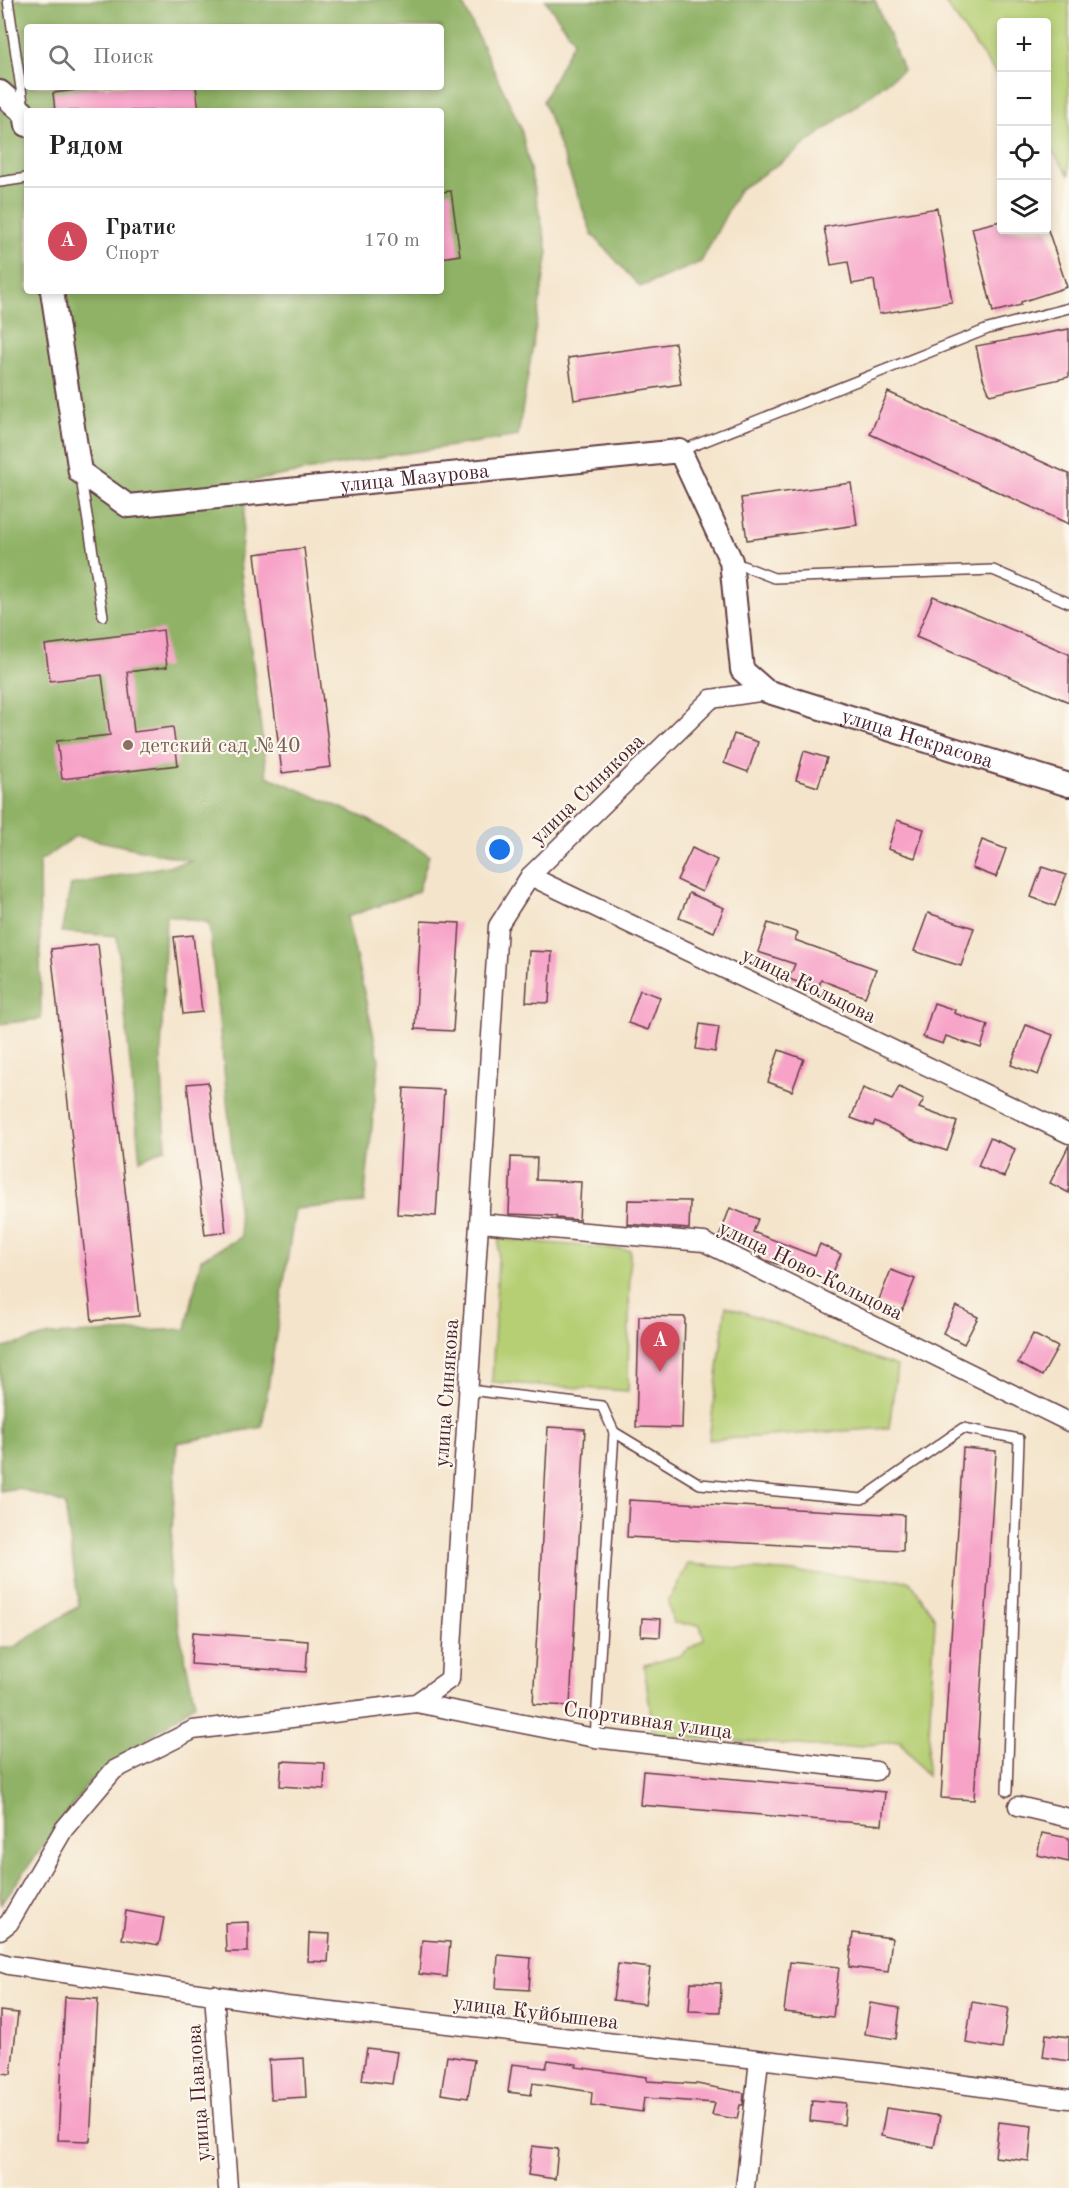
<!DOCTYPE html>
<html lang="ru">
<meta charset="utf-8">
<style>
body{margin:0;font-family:"Old Standard TT",serif;background:#f6f6f6;color:#222}
.controls{position:absolute;right:18px;top:18px;display:grid;overflow:hidden;border-radius:6px;box-shadow:0 3px 9px #0003}
.controls button{width:54px;height:54px;display:grid;place-items:center;padding:0;border:0;border-bottom:2px solid #e0e0e0;background:#fff;color:#222;font:30px sans-serif}
.you{position:absolute;left:500px;top:850px;width:21px;height:21px;margin:-15px;border:4px solid #fff;border-radius:50%;background:#1a73e8;box-shadow:0 0 0 9px #1a73e833}
.badge{display:grid;place-items:center;width:39px;height:39px;border-radius:50%;background:#d1495b;color:#fff;font-size:20px;font-weight:700}
.pin{position:absolute;translate:-50% -50px;filter:drop-shadow(0 2px 3px #0008)}
.pin::after{content:'';position:absolute;top:32px;width:21px;height:18px;background:inherit;clip-path:polygon(0 0,100% 0,50% 100%)}
.list{margin:0;padding:0;list-style:none}
h2{display:flex;justify-content:space-between;align-items:center;height:78px;margin:0;padding:0 24px;font-size:26px}
h2 small{font-size:20px;font-weight:400;color:#767676}
.list li{display:grid;grid-template-columns:39px 1fr auto;gap:18px;align-items:center;box-sizing:border-box;height:108px;padding:0 24px;border-top:2px solid #e0e0e0}
.list b{display:block;font-size:22px;white-space:nowrap}
.list p{margin:0;font-size:20px;white-space:nowrap;color:#767676}
.list em{font-size:20px;font-style:normal;color:#767676}
.icon{flex:none;width:33px;height:33px;fill:none;stroke:currentColor;stroke-width:2;stroke-linecap:round;stroke-linejoin:round}
.map{position:relative;flex:none;width:1069px;height:2188px;overflow:hidden}
.search{position:absolute;background:#fff;box-shadow:0 3px 9px #0003;left:24px;top:24px;width:420px;height:66px;display:flex;align-items:center;gap:15px;box-sizing:border-box;padding:0 21px;border-radius:6px;color:#767676;font-size:22px}
.panel{position:absolute;background:#fff;box-shadow:0 3px 9px #0003;left:24px;top:108px;width:420px;height:186px;border-radius:6px}
.map>svg:first-child{display:block}
</style>
<div class="map">
<svg width="1069" height="2188" viewBox="0 0 1069 2188">
<rect width="100%" height="100%" fill="#fbf7ec"/>
<filter id="ink" filterUnits="userSpaceOnUse"><feTurbulence type="fractalNoise" baseFrequency=".0167" numOctaves="2"/><feDisplacementMap in="SourceGraphic" scale="12" xChannelSelector="R" yChannelSelector="G"/><feConvolveMatrix kernelMatrix="1 2 1 2 8 2 1 2 1" color-interpolation-filters="sRGB"/></filter>
<filter id="wash" filterUnits="userSpaceOnUse"><feTurbulence type="fractalNoise" baseFrequency=".008" numOctaves="4" result="noise"/><feDisplacementMap in="SourceGraphic" scale="24" xChannelSelector="R" yChannelSelector="G"/><feGaussianBlur stdDeviation="1.35" result="paint"/><feColorMatrix in="noise" values="0 0 0 0 0 0 0 0 0 0 0 0 0 0 0 0 0 1.4 0 .05"/><feComposite in="paint" operator="in"/></filter>
<g filter="url(#wash)">
<rect width="100%" height="100%" fill="#f4e4cb"/>
<g fill="#b6cf74" stroke="#807750" stroke-width="1.5">
<polygon points="943,0 1069,0 1069,175 1047,144 1046,22 1002,22 1001,81"/>
<polygon points="499,1239 630,1250 628,1391 492,1382"/>
<polygon points="726,1306 897,1366 889,1428 709,1440"/>
<polygon points="688,1564 910,1581 935,1618 927,1776 900,1741 843,1748 654,1736 644,1665 679,1656 704,1639 700,1625 673,1623 668,1602"/>
</g>
<g fill="#90b266" stroke="#6d6848" stroke-width="1.5" fill-rule="evenodd">
<path d="M0,0H461L521,128L548,252L518,436L387,456L247,482L240,563L267,776L367,819L429,855L418,892L347,917L379,1059L364,1203L295,1209L262,1427L177,1443L169,1584L195,1704L90,1781L1,1904L0,1647H14L79,1606L65,1504L18,1488L0,1491V1349L49,1335L186,1329L201,1259L241,1237L209,923L166,915L161,1056L166,1148L140,1160L117,936L61,932L71,885L193,861L76,836L39,862L41,1019L0,1024ZM27,27H441V87H27ZM27,111H441V291H27Z"/>
<polygon points="545,0 875,0 903,70 786,159 739,190 701,262 640,287 592,234 543,101 574,40"/>
</g>
<g id="blocks">
<g fill="#f7a3c8">
<polygon points="101,87 196,87 199,111 55,111 53,93"/>
<polygon points="451,191 460,255 441,258 441,192"/>
<polygon points="937,208 952,302 879,314 874,280 852,284 848,262 831,265 824,227"/>
<polygon points="1001,221 1002,230 1048,230 1067,287 1021,302 1021,305 993,312 972,228"/>
<polygon points="1069,329 1069,377 990,395 983,378 976,346"/>
<polygon points="675,343 681,384 574,400 568,358"/>
<polygon points="888,392 1069,474 1069,524 870,434"/>
<polygon points="851,483 857,525 747,540 741,498"/>
<polygon points="304,548 331,767 282,773 255,554"/>
<polygon points="933,596 1069,654 1069,702 916,637"/>
<polygon points="163,630 167,667 127,672 134,732 173,727 178,765 62,779 57,741 110,735 102,675 50,681 45,645"/>
<polygon points="734,734 758,742 748,772 724,763"/>
<polygon points="804,751 827,758 818,787 796,780"/>
<polygon points="897,820 924,829 915,858 888,849"/>
<polygon points="982,840 1006,849 996,877 972,868"/>
<polygon points="692,848 717,860 702,892 677,880"/>
<polygon points="1042,867 1066,875 1055,906 1031,897"/>
<polygon points="689,893 724,908 714,932 679,918"/>
<polygon points="928,913 974,928 961,966 914,951"/>
<polygon points="421,921 460,923 453,1031 415,1029"/>
<polygon points="768,923 798,933 795,940 876,969 865,997 821,980 818,989 789,979 795,964 758,952"/>
<polygon points="193,935 202,1012 183,1014 174,937"/>
<polygon points="98,944 139,1316 92,1321 51,949"/>
<polygon points="529,951 552,952 549,1003 526,1002"/>
<polygon points="640,990 660,997 648,1030 628,1023"/>
<polygon points="934,1003 955,1010 954,1013 988,1025 981,1048 946,1036 943,1044 923,1037"/>
<polygon points="700,1024 719,1027 715,1052 696,1049"/>
<polygon points="1026,1025 1053,1035 1038,1075 1011,1065"/>
<polygon points="779,1050 804,1059 792,1091 768,1082"/>
<polygon points="208,1082 226,1232 205,1235 187,1084"/>
<polygon points="899,1087 924,1099 919,1108 957,1122 947,1151 911,1139 875,1121 873,1126 851,1118 863,1088 892,1100"/>
<polygon points="404,1088 444,1090 436,1216 397,1214"/>
<polygon points="990,1138 1015,1149 1004,1177 978,1166"/>
<polygon points="1069,1145 1069,1193 1050,1183"/>
<polygon points="511,1157 537,1158 536,1180 581,1182 579,1220 556,1218 556,1216 509,1214"/>
<polygon points="628,1200 690,1201 689,1229 627,1224"/>
<polygon points="730,1208 758,1219 753,1232 815,1256 820,1244 841,1254 829,1281 782,1259 780,1265 765,1260 760,1257 761,1255 719,1237"/>
<polygon points="891,1270 915,1279 902,1311 878,1302"/>
<polygon points="956,1306 978,1317 964,1344 943,1333"/>
<polygon points="639,1316 685,1317 682,1428 636,1427"/>
<polygon points="1033,1334 1058,1347 1042,1376 1018,1363"/>
<polygon points="548,1427 585,1429 570,1706 533,1704"/>
<polygon points="963,1448 996,1451 974,1800 941,1798"/>
<polygon points="629,1500 904,1515 903,1551 627,1537"/>
<polygon points="642,1618 661,1619 660,1637 641,1636"/>
<polygon points="193,1632 308,1641 306,1672 191,1664"/>
<polygon points="282,1761 325,1763 324,1789 280,1786"/>
<polygon points="643,1771 885,1792 882,1825 640,1805"/>
<polygon points="1042,1833 1069,1838 1069,1862 1037,1855"/>
<polygon points="126,1911 164,1918 159,1945 122,1939"/>
<polygon points="248,1922 248,1952 226,1952 225,1923"/>
<polygon points="309,1933 330,1934 328,1962 308,1961"/>
<polygon points="853,1933 892,1938 888,1972 849,1967"/>
<polygon points="422,1940 450,1942 447,1977 419,1974"/>
<polygon points="498,1955 531,1958 529,1990 496,1988"/>
<polygon points="790,1962 839,1967 833,2017 784,2012"/>
<polygon points="618,1964 650,1968 645,2004 613,2000"/>
<polygon points="691,1982 721,1983 720,2012 689,2011"/>
<polygon points="65,1997 98,1999 90,2141 58,2140"/>
<polygon points="972,2002 1008,2008 1002,2049 966,2043"/>
<polygon points="870,2003 900,2008 896,2039 865,2034"/>
<polygon points="0,2011 18,2013 11,2074 0,2073"/>
<polygon points="1046,2034 1069,2037 1069,2061 1043,2057"/>
<polygon points="367,2048 397,2052 392,2084 362,2080"/>
<polygon points="447,2056 474,2060 468,2098 441,2094"/>
<polygon points="304,2058 306,2097 271,2099 269,2060"/>
<polygon points="548,2060 577,2064 576,2067 647,2077 647,2081 697,2084 744,2093 743,2105 740,2105 737,2119 712,2115 715,2103 644,2098 642,2112 591,2105 592,2092 533,2083 531,2095 508,2092 512,2064 546,2068"/>
<polygon points="812,2100 846,2103 844,2125 810,2121"/>
<polygon points="886,2108 940,2116 934,2147 881,2136"/>
<polygon points="999,2122 1032,2126 1029,2161 995,2157"/>
<polygon points="532,2146 558,2149 555,2179 528,2175"/>
</g>
</g>
</g>
<g filter="url(#ink)">
<use href="#blocks" fill-opacity="0" stroke="#643d43" stroke-width="1.5"/>
<g fill="none" stroke-linecap="round" stroke-linejoin="round">
<g stroke="#643d43" stroke-width="12">
<g id="service">
<polyline points="8,0 24,109"/>
<polyline points="0,182 27,178"/>
<polyline points="680,451 988,329 1069,308"/>
<polyline points="81,478 103,616"/>
<polyline points="733,562 774,578 993,570 1069,603"/>
<polyline points="469,1390 602,1406 614,1432 700,1484 862,1499 963,1428 1019,1439 1007,1791"/>
<polyline points="595,1738 614,1432"/>
</g>
</g>
<g stroke="#643d43" stroke-width="21">
<g id="minor">
<polyline points="530,876 1069,1134"/>
<polyline points="480,1223 704,1242 1069,1422"/>
<polyline points="416,1703 595,1738 876,1771"/>
<polyline points="1018,1806 1069,1818"/>
<polyline points="0,1930 9,1923 64,1829 114,1770 193,1730 416,1703 450,1679 498,926 530,876 711,699 766,691"/>
<polyline points="0,1962 9,1965 287,2006 872,2072 1069,2099"/>
<polyline points="214,1994 228,2188"/>
<polyline points="745,2188 759,2060"/>
</g>
</g>
<g stroke="#643d43" stroke-width="26">
<g id="tertiary">
<polyline points="0,92 25,114 27,125"/>
<path id="s1" d="M52,291L80,472L128,506L680,451L731,561L742,670L766,691L1069,785"/>
</g>
</g>
<use href="#service" stroke="#fff" stroke-width="9"/>
<use href="#minor" stroke="#fff" stroke-width="18"/>
<use href="#tertiary" stroke="#fff" stroke-width="22"/>
</g>
</g>
<circle fill="#8d6e63" stroke="#fbf7ec" stroke-width="2" cx="128" cy="745" r="6"/>
<g text-anchor="middle" stroke-width="4.5" stroke-linejoin="round" paint-order="stroke">
<g font-size="21" fill="#4a1f2b" stroke="#fbf7ec">
<text dy="7" stroke="none"><textPath href="#s1" startOffset="530">улица Мазурова</textPath></text>
<text dy="7" stroke="none"><textPath href="#s1" startOffset="1218">улица Некрасова</textPath></text>
<text transform="translate(587 789) rotate(-44)" y="7">улица Синякова</text>
<text transform="translate(809 985) rotate(26)" y="7">улица Кольцова</text>
<text transform="translate(811 1270) rotate(26)" y="7">улица Ново-Кольцова</text>
<text transform="translate(446 1393) rotate(-86)" y="7">улица Синякова</text>
<text transform="translate(648 1720) rotate(8)" y="7">Спортивная улица</text>
<text transform="translate(536 2012) rotate(7)" y="7">улица Куйбышева</text>
<text transform="translate(198 2093) rotate(-94)" y="7">улица Павлова</text>
</g>
<g font-size="21" fill="#785e54" stroke="#fbf7ec" text-anchor="start">
<text x="140" y="752">детский сад №40</text>
</g>
</g>
</svg>
<div class="controls">
<button>+</button>
<button>−</button>
<button><svg class="icon" aria-label="locate" viewBox="0 0 24 24"><circle cx="12" cy="12" r="6"/><path d="M12 2v4M12 18v4M2 12h4M18 12h4"/></svg></button>
<button><svg class="icon" aria-label="layers" viewBox="0 0 24 24"><path d="M12 4l9 5-9 5-9-5zM3 14l9 5 9-5"/></svg></button>
</div>
<div class="you"></div>
<div class="pin badge" style="left:660px;top:1372px">A</div>
<div class="search"><svg class="icon" aria-label="search" viewBox="0 0 24 24"><circle cx="10" cy="10" r="6"/><path d="M15 15l6 6"/></svg>Поиск</div>
<section class="panel">
<h2>Рядом<small></small></h2>
<ul class="list">
<li><span class="badge">A</span><div><b>Гратис</b><p>Спорт</p></div><em>170 m</em></li>
</ul>
</section>
</div>
